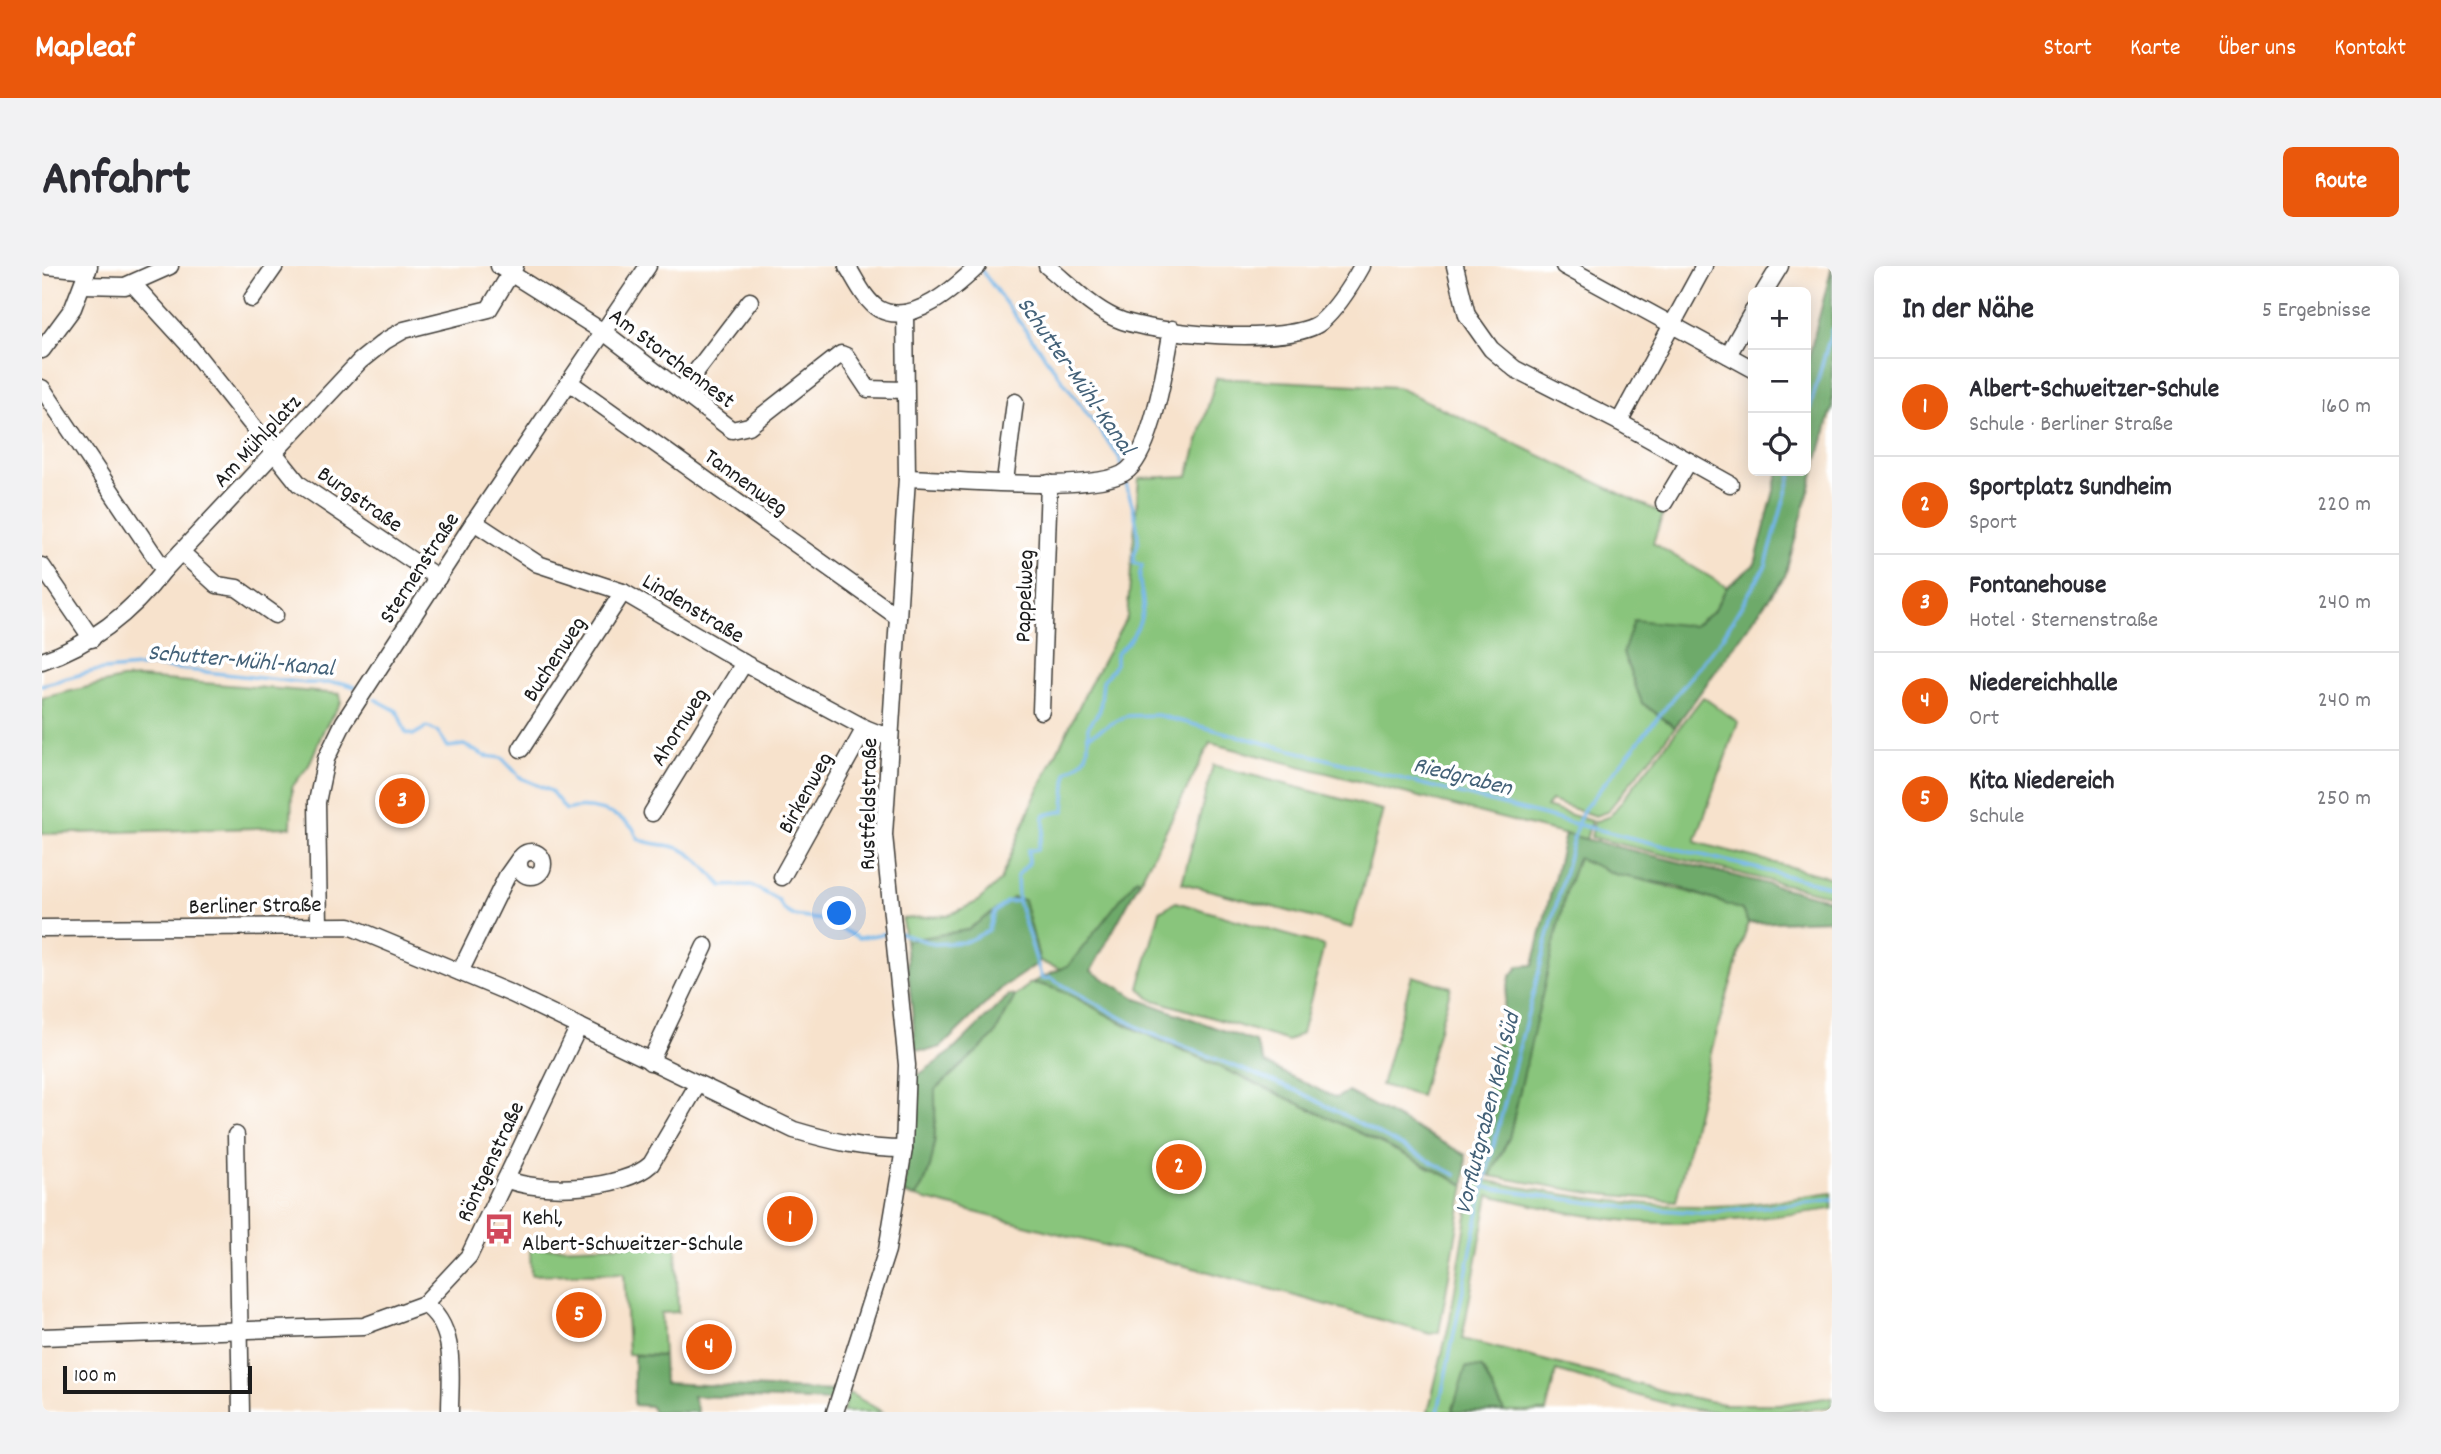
<!DOCTYPE html>
<html lang="de">
<meta charset="utf-8">
<style>
body{margin:0;font-family:Dekko,sans-serif;background:#f2f2f3;color:#2b2b33}
.controls{position:absolute;right:21px;top:21px;display:grid;overflow:hidden;border-radius:10px;box-shadow:0 4px 18px #0003}
.controls button{width:63px;height:63px;display:grid;place-items:center;padding:0;border:0;border-bottom:2px solid #e1e1e2;background:#fff;color:#2b2b33;font:35px sans-serif}
.scale{position:absolute;left:21px;bottom:18px;width:189px;box-sizing:border-box;padding-left:7px;border:4px solid #1c1c1c;border-top:0;font-size:19px;line-height:24px;white-space:nowrap;color:#1c1c1c;-webkit-text-stroke:5px #fff;paint-order:stroke}
.you{position:absolute;left:798px;top:648px;width:24px;height:24px;margin:-18px;border:5px solid #fff;border-radius:50%;background:#1a73e8;box-shadow:0 0 0 10px #1a73e833}
.badge{display:grid;place-items:center;width:46px;height:46px;border-radius:50%;background:#ea580c;color:#fff;font-size:23px;font-weight:700}
.pin{position:absolute;translate:-50% -50%;border:4px solid #fff;box-shadow:0 2px 7px #0006}
.list{margin:0;padding:0;list-style:none}
h2{display:flex;justify-content:space-between;align-items:center;height:91px;margin:0;padding:0 28px;font-size:30px}
h2 small{font-size:23px;font-weight:400;color:#7c7c81}
.list li{display:grid;grid-template-columns:46px 1fr auto;gap:21px;align-items:center;box-sizing:border-box;height:98px;padding:0 28px;border-top:2px solid #e1e1e2}
.list b{display:block;font-size:26px;white-space:nowrap}
.list p{margin:0;font-size:23px;white-space:nowrap;color:#7c7c81}
.list em{font-size:23px;font-style:normal;color:#7c7c81}
.icon{flex:none;width:38px;height:38px;fill:none;stroke:currentColor;stroke-width:2;stroke-linecap:round;stroke-linejoin:round}
.map{position:relative;flex:none;width:1790px;height:1146px;overflow:hidden;border-radius:10px}
header{display:flex;align-items:center;gap:42px;box-sizing:border-box;height:98px;padding:0 35px;background:#ea580c;color:#fff}
header strong{font-size:33px}
nav{display:flex;gap:38px;margin-inline-start:auto;font-size:24px}
.intro{display:flex;align-items:center;justify-content:space-between;box-sizing:border-box;height:168px;padding:0 42px}
h1{margin:0;font-size:49px}
.button{padding:18px 32px;border-radius:10px;background:#ea580c;color:#fff;font-size:24px;font-weight:700}
main{display:flex;gap:42px;padding:0 42px}
aside{flex:1;background:#fff;border-radius:10px;box-shadow:0 4px 18px #0003}
.map>svg:first-child{display:block}
</style>
<header>
<strong>Mapleaf</strong>
<nav><a>Start</a><a>Karte</a><a>Über uns</a><a>Kontakt</a></nav>
</header>
<div class="intro"><h1>Anfahrt</h1><a class="button">Route</a></div>
<main>
<div class="map">
<svg width="1790" height="1146" viewBox="0 0 1790 1146">
<rect width="100%" height="100%" fill="#fff"/>
<filter id="ink" filterUnits="userSpaceOnUse"><feTurbulence type="fractalNoise" baseFrequency=".0143" numOctaves="2"/><feDisplacementMap in="SourceGraphic" scale="14" xChannelSelector="R" yChannelSelector="G"/><feConvolveMatrix kernelMatrix="1 2 1 2 8 2 1 2 1" color-interpolation-filters="sRGB"/></filter>
<filter id="wash" filterUnits="userSpaceOnUse"><feTurbulence type="fractalNoise" baseFrequency=".00686" numOctaves="4" result="noise"/><feDisplacementMap in="SourceGraphic" scale="28" xChannelSelector="R" yChannelSelector="G"/><feGaussianBlur stdDeviation="1.57" result="paint"/><feColorMatrix in="noise" values="0 0 0 0 0 0 0 0 0 0 0 0 0 0 0 0 0 1.4 0 .05"/><feComposite in="paint" operator="in"/></filter>
<g filter="url(#wash)">
<rect width="100%" height="100%" fill="#f7e2cc"/>
<g fill="#89c57b" stroke="#52704c" stroke-width="2">
<polygon points="1174,112 1355,121 1621,248 1611,277 1685,321 1671,346 1651,360 1600,437 1633,461 1565,546 1553,550 1509,535 1504,541 1549,555 1544,574 1168,477 1098,615 1095,613 1027,699 1019,703 998,696 982,634 971,632 925,664 863,675 860,653 907,649 935,636 958,615 992,533 1046,422 1085,351 1097,212 1146,210"/>
<polygon points="98,412 298,428 299,436 282,463 267,499 250,521 249,561 0,568 0,432 79,413"/>
<polygon points="1661,431 1696,456 1653,576 1790,612 1790,630 1549,571 1552,556 1568,550"/>
<polygon points="1171,499 1341,544 1310,662 1140,617"/>
<path d="M1536,592C1590,616 1645,621 1700,644L1706,657L1669,786L1634,935L1549,927L1448,910L1467,872L1497,736L1525,622Z"/>
<polygon points="1134,636 1282,680 1260,767 1246,775 1109,733 1097,722 1118,645"/>
<polygon points="1370,710 1409,721 1378,830 1339,819"/>
<path d="M989,717C1024,721 1054,745 1086,760C1200,810 1312,863 1423,919L1397,1066L1389,1068L1167,1006L873,931C897,901 893,860 893,824L952,770L973,730Z"/>
<path d="M1437,913C1508,928 1590,940 1662,940C1705,940 1747,933 1790,927V943C1736,950 1683,957 1628,957C1568,957 1506,943 1447,929L1420,1073L1633,1128L1681,1138H1742L1790,1131V1141C1753,1146 1714,1146 1676,1146C1622,1142 1566,1119 1514,1105L1504,1146H1462L1440,1102L1425,1101L1410,1146H1386L1408,1054L1430,920Z"/>
<polygon points="634,977 636,1046 619,1047 621,1090 586,1088 582,1007 489,1009 488,983"/>
<polygon points="807,1127 841,1146 800,1146"/>
</g>
<g fill="#6eaa6b" stroke="#456344" stroke-width="2">
<polygon points="1790,0 1790,143 1743,310 1633,461 1600,437 1581,387 1592,354 1651,360 1671,346 1685,321 1713,298 1737,205 1764,205 1764,102"/>
<polygon points="1523,568 1790,634 1790,654 1706,657 1700,644 1634,620 1575,609 1536,592 1525,622 1467,872 1448,910 1431,901 1463,733 1468,711 1477,700 1491,699"/>
<path d="M1095,612L1098,615L1049,705L1098,734L1213,776L1223,798L1294,832L1306,826L1424,889L1423,919C1312,863 1200,810 1086,759C1054,745 1024,721 989,717L1027,699Z"/>
<polygon points="971,632 982,634 998,696 961,721 899,781 885,785 874,783 863,675 925,664"/>
<path d="M967,729L973,730L952,770L893,824C893,860 897,901 873,931L862,928L872,812L909,786Z"/>
<polygon points="592,1089 621,1090 622,1117 793,1125 790,1135 651,1130 656,1146 612,1146 608,1140 592,1139"/>
<polygon points="1424,1101 1440,1102 1462,1146 1410,1146"/>
</g>
<g fill="none" stroke-linecap="round" stroke-linejoin="round">
<g stroke="#73b6e8" stroke-width="3.5">
<polyline points="940,5 1077,191 1079,200"/>
<polyline points="1764,156 1790,63"/>
<polyline points="0,419 52,405 108,400 265,417 301,417 313,421"/>
<path d="M333,433L355,445L364,467L371,469L385,461L396,466L406,481L422,479L443,490L460,492L479,512L509,525L524,544C545,537 575,546 591,562C592,564 594,570 596,572C605,579 623,578 633,581C651,585 668,607 680,620L709,619L736,634L741,643L752,650L781,654L817,672L846,667"/>
<polyline points="1046,470 1084,450 1115,449 1549,562 1790,621"/>
<polyline points="976,635 1000,713 1008,712 1105,766 1258,826 1414,909"/>
<path d="M857,667L892,678L923,676L946,665L952,647L964,636L976,635L975,610L987,597L986,584H995L1002,563V549L1022,545L1025,506C1049,492 1046,487 1046,461L1058,444L1061,415L1074,398V388C1088,376 1100,359 1101,339C1101,324 1094,315 1100,299L1092,297C1090,288 1096,283 1096,275C1096,253 1088,232 1082,211"/>
<polyline points="1442,921 1570,940 1660,947 1790,934"/>
<polyline points="1396,1146 1446,901 1535,559 1542,543 1680,372 1724,299 1750,205"/>
</g>
</g>
</g>
<g filter="url(#ink)">
<g fill="none" stroke-linecap="round" stroke-linejoin="round">
<g stroke="#3d3a36" stroke-width="19">
<g id="street">
<polyline points="5,0 46,4"/>
<polyline points="457,0 563,67 690,164 707,160 799,88 804,90 826,123 863,124"/>
<path d="M805,0C814,14 823,35 837,43C870,61 914,21 936,0"/>
<path d="M1005,0C1027,18 1047,40 1073,52C1108,68 1248,81 1279,56C1294,43 1310,18 1320,0"/>
<polyline points="1413,0 1425,49 1449,83 1473,103 1577,156 1688,218"/>
<polyline points="1522,0 1711,103"/>
<polyline points="91,18 145,77 257,218 396,312"/>
<polyline points="41,19 83,20 128,0"/>
<polyline points="1722,26 1738,0"/>
<polyline points="210,33 233,0"/>
<polyline points="0,84 31,42 47,0"/>
<polyline points="1686,89 1711,45"/>
<polyline points="527,116 856,351"/>
<polyline points="0,122 122,304"/>
<polyline points="639,125 708,35"/>
<polyline points="1577,156 1662,0"/>
<path d="M865,212C908,213 1058,229 1086,204C1111,182 1124,97 1130,63"/>
<polyline points="963,215 973,136"/>
<polyline points="1622,237 1647,195"/>
<polyline points="432,256 496,298 581,326 702,397 823,462 848,472"/>
<polyline points="139,286 175,319 195,322 233,349"/>
<polyline points="0,300 50,373"/>
<path d="M0,395C50,378 90,346 122,304L318,95L343,75L362,64L447,43L473,0"/>
<polyline points="999,445 1007,217"/>
<polyline points="479,483 581,326"/>
<polyline points="610,547 702,397"/>
<circle cx="489" cy="598" r="12"/>
<polyline points="740,611 823,462"/>
<polyline points="277,659 275,536 284,493 302,456 432,256 606,0"/>
<path d="M0,662L307,660L470,728L752,864C789,875 823,883 862,883"/>
<polyline points="418,706 465,610 477,593"/>
<polyline points="608,796 663,680"/>
<polyline points="194,869 199,1146"/>
<path d="M464,913C497,928 581,924 609,898L656,818"/>
<path d="M382,1038C416,1061 408,1109 408,1146"/>
<polyline points="0,1071 322,1060 382,1038 427,990 537,760"/>
<polyline points="793,1146 845,984 862,883 865,799 842,569 865,212 863,47"/>
</g>
</g>
<use href="#street" stroke="#fff" stroke-width="16"/>
</g>
</g>
<defs>
<g id="bus-bare" transform="scale(2.415)"><path d="M-5-6H5V4H4V6H2V4H-2V6H-4V4H-5ZM-3.5-4V0h7V-4ZM-3.5 1.2v1.5H-2V1.2ZM2 1.2v1.5H3.5V1.2Z" fill="#d1495b" stroke="#fff" stroke-width="2.5" paint-order="stroke"/></g>
</defs>
<g fill-rule="evenodd">
<use href="#bus-bare" x="457" y="963"/>
</g>
<g text-anchor="middle" stroke-width="7" stroke-linejoin="round" paint-order="stroke">
<g font-size="23" fill="#1c1c1c" stroke="#fff">
<text transform="translate(631 91) rotate(37)" y="8">Am Storchennest</text>
<text transform="translate(214 174) rotate(-47)" y="8">Am Mühlplatz</text>
<text transform="translate(705 215) rotate(36)" y="8">Tannenweg</text>
<text transform="translate(319 232) rotate(35)" y="8">Burgstraße</text>
<text transform="translate(376 301) rotate(-57)" y="8">Sternenstraße</text>
<text transform="translate(981 330) rotate(-88)" y="8">Pappelweg</text>
<text transform="translate(652 341) rotate(31)" y="8">Lindenstraße</text>
<text transform="translate(511 392) rotate(-57)" y="8">Buchenweg</text>
<text transform="translate(636 460) rotate(-58)" y="8">Ahornweg</text>
<text transform="translate(762 526) rotate(-61)" y="8">Birkenweg</text>
<text transform="translate(825 538) rotate(-89)" y="8">Rustfeldstraße</text>
<text transform="translate(213 638) rotate(-1)" y="8">Berliner Straße</text>
<text transform="translate(447 895) rotate(-65)" y="8">Röntgenstraße</text>
</g>
<g font-size="23" fill="#1c1c1c" stroke="#fff" text-anchor="start">
<text x="480" y="958">Kehl,<tspan x="480" dy="26">Albert-Schweitzer-Schule</tspan></text>
</g>
<g font-size="24" font-style="italic" fill="#436178" stroke="#fff">
<text transform="translate(1035 109) rotate(55)" y="8">Schutter-Mühl-Kanal</text>
<text transform="translate(199 393) rotate(5)" y="8">Schutter-Mühl-Kanal</text>
<text transform="translate(1421 509) rotate(14)" y="8">Riedgraben</text>
<text transform="translate(1444 847) rotate(-76)" y="8">Vorflutgraben Kehl Süd</text>
</g>
</g>
</svg>
<div class="controls">
<button>+</button>
<button>−</button>
<button><svg class="icon" aria-label="locate" viewBox="0 0 24 24"><circle cx="12" cy="12" r="6"/><path d="M12 2v4M12 18v4M2 12h4M18 12h4"/></svg></button>
</div>
<div class="scale">100 m</div>
<div class="you"></div>
<div class="pin badge" style="left:748px;top:953px">1</div>
<div class="pin badge" style="left:1137px;top:901px">2</div>
<div class="pin badge" style="left:360px;top:535px">3</div>
<div class="pin badge" style="left:667px;top:1081px">4</div>
<div class="pin badge" style="left:537px;top:1049px">5</div>
</div>
<aside>
<h2>In der Nähe<small>5 Ergebnisse</small></h2>
<ul class="list">
<li><span class="badge">1</span><div><b>Albert-Schweitzer-Schule</b><p>Schule · Berliner Straße</p></div><em>160 m</em></li>
<li><span class="badge">2</span><div><b>Sportplatz Sundheim</b><p>Sport</p></div><em>220 m</em></li>
<li><span class="badge">3</span><div><b>Fontanehouse</b><p>Hotel · Sternenstraße</p></div><em>240 m</em></li>
<li><span class="badge">4</span><div><b>Niedereichhalle</b><p>Ort</p></div><em>240 m</em></li>
<li><span class="badge">5</span><div><b>Kita Niedereich</b><p>Schule</p></div><em>250 m</em></li>
</ul>
</aside>
</main>
